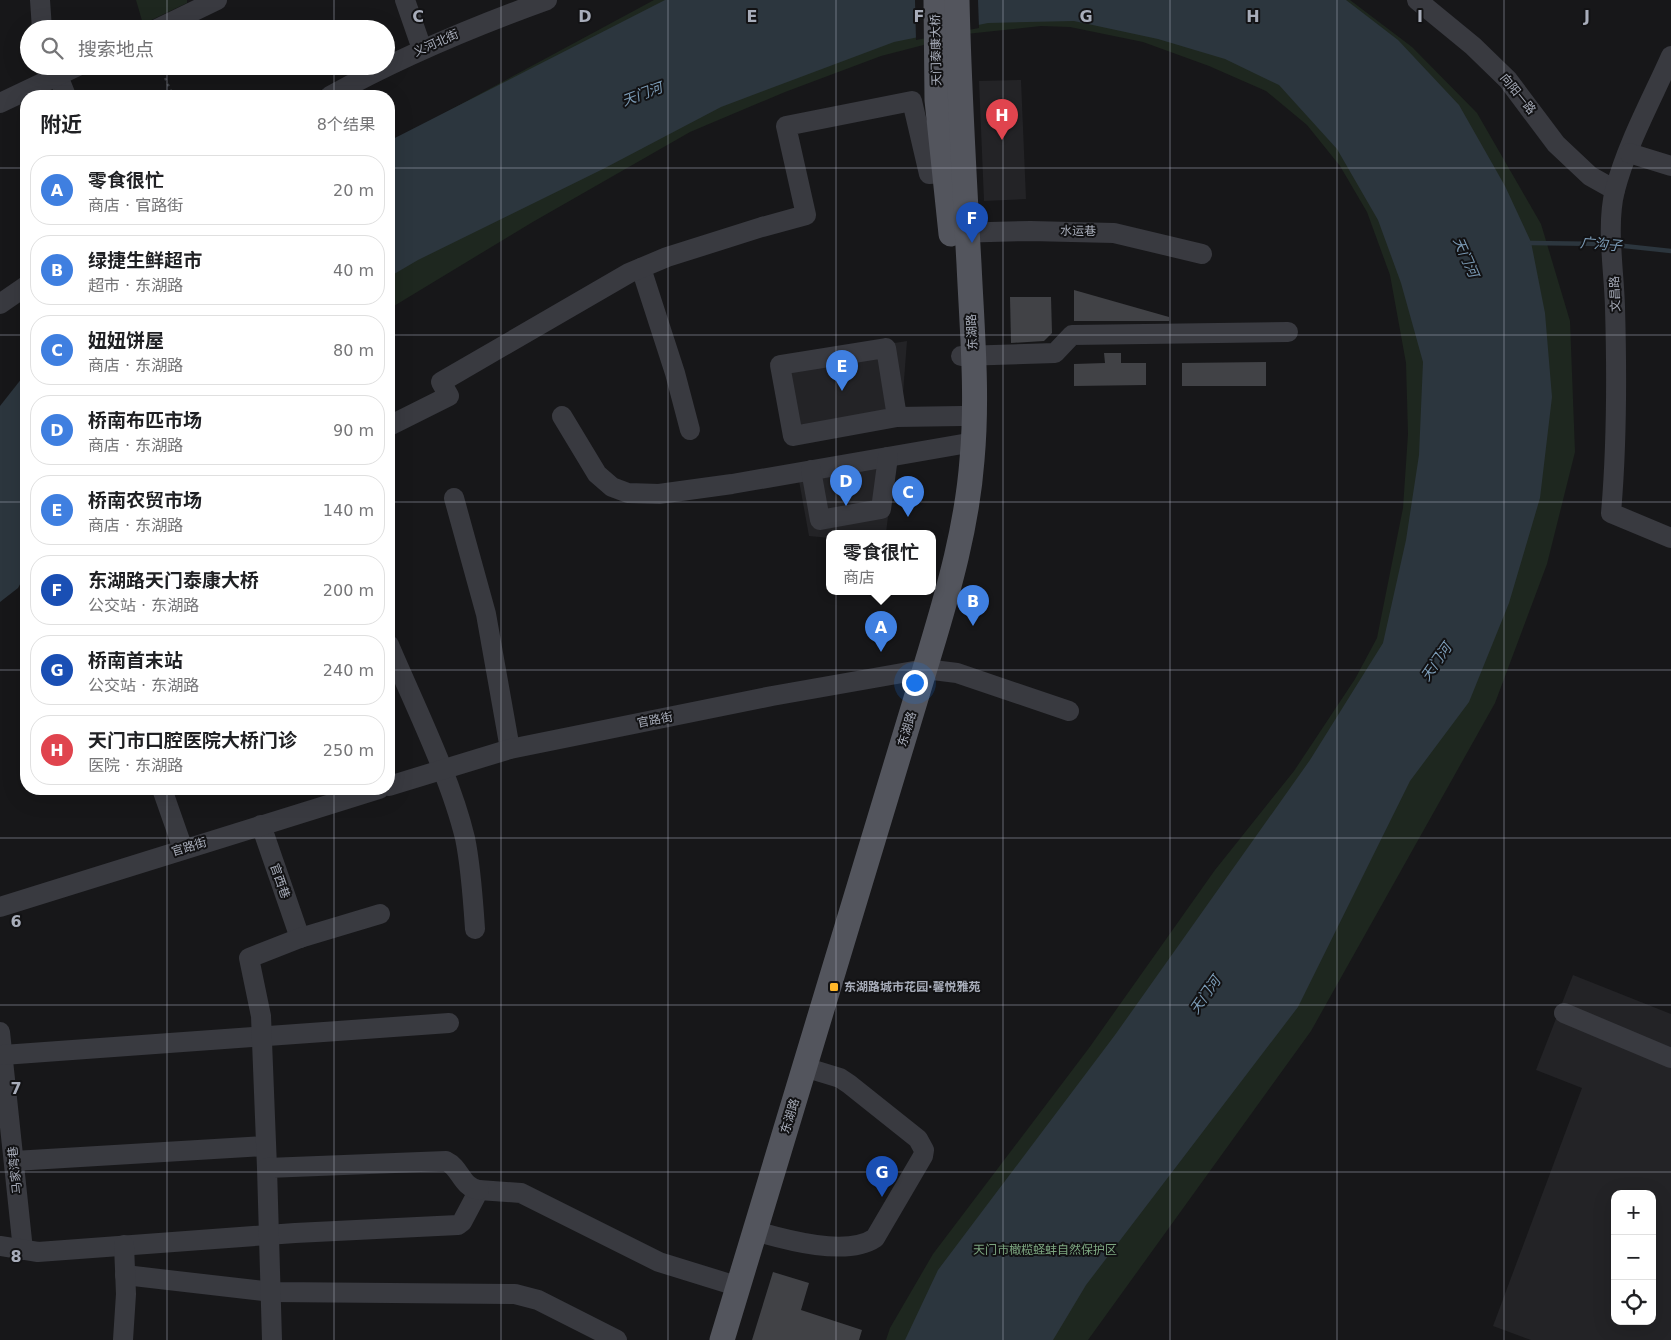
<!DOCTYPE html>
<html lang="zh">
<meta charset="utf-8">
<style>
body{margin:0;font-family:"DejaVu Sans","Noto Sans SC",sans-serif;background:#f6f6f6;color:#202124}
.controls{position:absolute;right:15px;bottom:15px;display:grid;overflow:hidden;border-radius:10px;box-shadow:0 5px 20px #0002}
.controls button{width:45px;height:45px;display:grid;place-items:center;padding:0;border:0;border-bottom:1px solid #e0e0e0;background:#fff;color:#202124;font:25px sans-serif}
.you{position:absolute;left:914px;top:682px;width:18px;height:18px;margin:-12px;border:4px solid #fff;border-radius:50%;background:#1a73e8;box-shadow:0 0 0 8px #1a73e833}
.badge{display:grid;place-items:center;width:32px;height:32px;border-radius:50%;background:#846426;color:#fff;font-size:16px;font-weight:700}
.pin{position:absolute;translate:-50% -41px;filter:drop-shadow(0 1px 2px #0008)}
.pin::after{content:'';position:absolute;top:26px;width:18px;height:15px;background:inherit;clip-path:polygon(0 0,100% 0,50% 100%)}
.popup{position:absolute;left:826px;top:530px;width:110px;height:65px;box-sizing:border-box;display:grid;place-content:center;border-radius:10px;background:#fff;filter:drop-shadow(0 1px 4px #0005);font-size:16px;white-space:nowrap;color:#757577}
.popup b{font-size:19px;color:#202124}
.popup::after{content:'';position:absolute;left:50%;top:100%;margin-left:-10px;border:10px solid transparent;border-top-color:#fff}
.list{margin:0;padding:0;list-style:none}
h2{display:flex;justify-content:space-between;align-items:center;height:65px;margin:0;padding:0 20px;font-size:21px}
h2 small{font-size:16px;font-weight:400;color:#757577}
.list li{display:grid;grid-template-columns:32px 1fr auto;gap:15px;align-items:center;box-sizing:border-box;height:70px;margin:0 10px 10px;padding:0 10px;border:1px solid #e0e0e0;border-radius:20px}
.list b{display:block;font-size:19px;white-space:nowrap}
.list p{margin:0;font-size:16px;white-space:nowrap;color:#757577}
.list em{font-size:16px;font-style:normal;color:#757577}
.icon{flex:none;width:28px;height:28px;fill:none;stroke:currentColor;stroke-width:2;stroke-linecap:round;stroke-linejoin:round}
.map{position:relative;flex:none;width:1671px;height:1340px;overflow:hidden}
.search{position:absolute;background:#fff;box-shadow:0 5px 20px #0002;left:20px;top:20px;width:375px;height:55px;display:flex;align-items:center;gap:12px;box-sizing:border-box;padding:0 18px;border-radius:28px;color:#757577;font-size:19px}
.panel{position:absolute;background:#fff;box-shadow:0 5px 20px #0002;left:20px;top:90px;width:375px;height:705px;border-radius:20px}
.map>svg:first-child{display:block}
</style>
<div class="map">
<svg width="1671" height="1340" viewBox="0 0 1671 1340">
<rect width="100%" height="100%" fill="#171719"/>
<g fill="#232326" fill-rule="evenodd">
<polygon points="1021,80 1026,199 984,201 979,81"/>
<polygon points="907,341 901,420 790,440 775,362"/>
<polygon points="895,460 886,533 830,533 830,538 809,536 798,475"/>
<path d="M1573,975L1671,1014V1340H1531L1493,1326L1582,1088L1536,1070ZM1615,1194H1652V1321H1615Z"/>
</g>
<g fill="#1e271f">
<polygon points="136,0 187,0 187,3 143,24"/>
<polygon points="654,0 1350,0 1412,47 1477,113 1541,224 1570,321 1575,452 1547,564 1495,703 1311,1031 1088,1340 886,1340 890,1328 933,1254 1089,1048 1215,870 1294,771 1355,679 1377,638 1403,508 1408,434 1406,363 1390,275 1367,212 1340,166 1307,125 1266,91 1209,66 1143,42 1070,27 1041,26 966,34 881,56 785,92 690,132 531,223 389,309 389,143"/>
</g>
<g fill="#2c363e">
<polygon points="665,0 1346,0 1398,40 1459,105 1505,186 1531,242 1545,313 1552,397 1540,498 1509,603 1469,702 1410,781 1298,1007 1086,1285 1053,1340 905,1340 938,1270 1115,1035 1310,760 1383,643 1406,540 1419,455 1423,362 1401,283 1378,220 1337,149 1279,85 1225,59 1158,39 1074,21 988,23 894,42 721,107 603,169 418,260 389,277 389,141"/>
<polygon points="26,373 26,573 18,588 0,602 0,406"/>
</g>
<polygon fill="#171719" points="915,0 978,0 979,28 916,40"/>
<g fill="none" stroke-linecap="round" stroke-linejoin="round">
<g stroke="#2c363e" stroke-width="4.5">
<polyline points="1531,243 1605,244"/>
<polyline points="1615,245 1671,251"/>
</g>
</g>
<g fill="#414246">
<polygon points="1074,290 1169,317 1169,321 1074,321"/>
<polygon points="1010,297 1051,297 1052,333 1044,341 1011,343"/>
<polygon points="1104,353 1121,353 1121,363 1146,363 1146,385 1074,386 1074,364 1105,363"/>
<polygon points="1266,362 1266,386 1182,386 1182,363"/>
<polygon points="773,1272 809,1283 801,1310 862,1330 859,1340 752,1340"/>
</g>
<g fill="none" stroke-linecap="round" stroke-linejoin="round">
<polyline stroke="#3d4045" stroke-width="2.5" stroke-dasharray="2.5 4" stroke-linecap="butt" points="160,66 173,96"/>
<g stroke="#393a40" stroke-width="20">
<polyline points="40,0 42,29"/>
<polyline points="405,0 422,49"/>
<polyline points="1417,0 1473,46 1508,80 1556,144 1590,176 1615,190"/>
<polyline points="157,29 217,0"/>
<path d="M1671,56C1652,99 1627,144 1615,190C1606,225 1614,270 1615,307C1617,376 1617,444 1611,513L1671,538"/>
<polyline points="54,66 66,96"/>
<path d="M330,96C400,57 472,27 547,0"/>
<polyline points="0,103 78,66"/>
<polyline points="1629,153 1671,166"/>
<polyline points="953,233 1030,231 1114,233 1202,254"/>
<polyline points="641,268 675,373 690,430"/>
<polyline points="0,304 26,286"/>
<polyline points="961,356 1055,353 1072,335 1288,332"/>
<polyline points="562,416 597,474 612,487 628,493 659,494 732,484 974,442"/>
<polyline points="897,417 886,348 780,365 793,436 897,417 962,416"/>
<polyline points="389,426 449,396 441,382 629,273 667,257 762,227 806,215 786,126 912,101 929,174 945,173"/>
<polyline points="811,470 820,520 881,509 888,457"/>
<polyline points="454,498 486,614 510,749"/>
<path d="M389,645C414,704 450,776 465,838C471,867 473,899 475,929"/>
<polyline points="389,786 510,749 772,696 925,669 957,673 1069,711"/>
<polyline points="162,789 183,849"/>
<polyline points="261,825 300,938"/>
<polyline points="0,907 379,789"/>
<polyline points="1564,1013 1671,1058"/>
<polyline points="0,1032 23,1250"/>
<polyline points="3,1055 449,1023"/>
<polyline points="14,1161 266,1146"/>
<polyline points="267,1168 261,1016 249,958 300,938 380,914"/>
<path d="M755,1231C786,1240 847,1257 875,1238L923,1156L924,1150L918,1139L849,1084L840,1078L804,1067"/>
<polyline points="0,1246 38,1252 295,1233 458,1225 462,1222 479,1190 521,1193 659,1262 730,1284"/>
<polyline points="125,1275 272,1292 515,1294 538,1300 617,1340"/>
<polyline points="123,1340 126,1294 124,1245"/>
<path d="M272,1340L267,1168L446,1161C461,1168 461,1187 479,1190"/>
</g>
<g stroke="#53555d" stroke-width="25">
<polyline points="936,0 937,100 951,234"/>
<path d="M722,1340L930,652C949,589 967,526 972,460C978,395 972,329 969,264C964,176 959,88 957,0"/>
</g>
</g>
<path fill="none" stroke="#a8adba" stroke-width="1" stroke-opacity="0.55" d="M167,0V29M334,0V29M501,0V1340M668,0V1340M836,0V1340M1003,0V1340M1170,0V1340M1337,0V1340M1504,0V1340M167,66V96M334,66V96M0,168H26M389,168H1671M0,335H26M389,335H1671M0,502H26M389,502H1671M0,670H26M389,670H1671M167,789V1340M334,789V1340M0,838H1671M0,1005H1671M0,1172H1671"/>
<rect fill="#ffb729" stroke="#121214" stroke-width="2" x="829" y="982" width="10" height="10" rx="2.5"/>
<g text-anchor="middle" stroke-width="4" stroke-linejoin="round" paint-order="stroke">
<g font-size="12" fill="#a8adba" stroke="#121214">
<text transform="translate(436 43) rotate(-24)" y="4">义河北街</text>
<text transform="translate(936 50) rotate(-91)" y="4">天门泰康大桥</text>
<text transform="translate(1518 94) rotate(51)" y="4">向阳一路</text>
<text transform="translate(1078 231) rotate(1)" y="4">水运巷</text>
<text transform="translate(1615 294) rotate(-92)" y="4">文昌路</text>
<text transform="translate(972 332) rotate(-93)" y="4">东湖路</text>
<text transform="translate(655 720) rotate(-11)" y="4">官路街</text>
<text transform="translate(907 729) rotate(-73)" y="4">东湖路</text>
<text transform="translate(189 847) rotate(-17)" y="4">官路街</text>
<text transform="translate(280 881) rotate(71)" y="4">官西巷</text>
<text transform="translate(790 1116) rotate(-73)" y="4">东湖路</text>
<text transform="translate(15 1170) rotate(-96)" y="4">马家湾巷</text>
</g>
<g font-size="12" font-weight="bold" fill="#a8adba" stroke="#121214" text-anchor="start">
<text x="844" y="991">东湖路城市花园·馨悦雅苑</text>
</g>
<g font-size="12" fill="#7da680" stroke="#121214">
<text x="1045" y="1254">天门市橄榄蛏蚌自然保护区</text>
</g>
<g font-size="14" font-style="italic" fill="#7c9cb7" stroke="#121214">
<text transform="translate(642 94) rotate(-20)" y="5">天门河</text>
<text transform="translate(1601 244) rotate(5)" y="5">广沟子</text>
<text transform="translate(1466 257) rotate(66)" y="5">天门河</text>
<text transform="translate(1436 662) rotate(-55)" y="5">天门河</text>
<text transform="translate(1205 995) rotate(-55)" y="5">天门河</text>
</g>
</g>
<g font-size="16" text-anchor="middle" font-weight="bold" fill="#a8adba" stroke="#121214" stroke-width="4" stroke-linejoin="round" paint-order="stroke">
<text x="418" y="22">C</text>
<text x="585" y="22">D</text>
<text x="752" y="22">E</text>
<text x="919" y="22">F</text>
<text x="1086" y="22">G</text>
<text x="1253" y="22">H</text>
<text x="1420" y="22">I</text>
<text x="1587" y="22">J</text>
<text x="16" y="927">6</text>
<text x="16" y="1094">7</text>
<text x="16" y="1262">8</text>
</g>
</svg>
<div class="controls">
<button>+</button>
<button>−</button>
<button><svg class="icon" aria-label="locate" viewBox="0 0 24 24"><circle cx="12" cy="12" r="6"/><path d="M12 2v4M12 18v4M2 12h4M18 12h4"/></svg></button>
</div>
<div class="you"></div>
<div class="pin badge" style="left:881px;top:652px;background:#3f7fe0">A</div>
<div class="popup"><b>零食很忙</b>商店</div>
<div class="pin badge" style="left:973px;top:626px;background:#3f7fe0">B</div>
<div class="pin badge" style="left:908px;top:517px;background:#3f7fe0">C</div>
<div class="pin badge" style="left:846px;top:506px;background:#3f7fe0">D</div>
<div class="pin badge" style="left:842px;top:391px;background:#3f7fe0">E</div>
<div class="pin badge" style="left:972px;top:243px;background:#1a4fb4">F</div>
<div class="pin badge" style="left:882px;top:1197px;background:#1a4fb4">G</div>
<div class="pin badge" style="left:1002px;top:140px;background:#e0444e">H</div>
<div class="search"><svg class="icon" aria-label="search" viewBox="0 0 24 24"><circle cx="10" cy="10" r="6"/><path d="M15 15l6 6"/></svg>搜索地点</div>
<section class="panel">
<h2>附近<small>8个结果</small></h2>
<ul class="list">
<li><span class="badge" style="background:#3f7fe0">A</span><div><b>零食很忙</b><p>商店 · 官路街</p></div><em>20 m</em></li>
<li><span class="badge" style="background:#3f7fe0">B</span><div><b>绿捷生鲜超市</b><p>超市 · 东湖路</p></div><em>40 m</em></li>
<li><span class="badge" style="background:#3f7fe0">C</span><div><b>妞妞饼屋</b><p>商店 · 东湖路</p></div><em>80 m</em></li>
<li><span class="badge" style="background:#3f7fe0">D</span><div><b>桥南布匹市场</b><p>商店 · 东湖路</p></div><em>90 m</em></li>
<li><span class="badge" style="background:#3f7fe0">E</span><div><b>桥南农贸市场</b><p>商店 · 东湖路</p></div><em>140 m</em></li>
<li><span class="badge" style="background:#1a4fb4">F</span><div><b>东湖路天门泰康大桥</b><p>公交站 · 东湖路</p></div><em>200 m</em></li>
<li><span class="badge" style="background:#1a4fb4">G</span><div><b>桥南首末站</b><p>公交站 · 东湖路</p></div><em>240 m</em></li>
<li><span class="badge" style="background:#e0444e">H</span><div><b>天门市口腔医院大桥门诊</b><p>医院 · 东湖路</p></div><em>250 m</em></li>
</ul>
</section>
</div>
